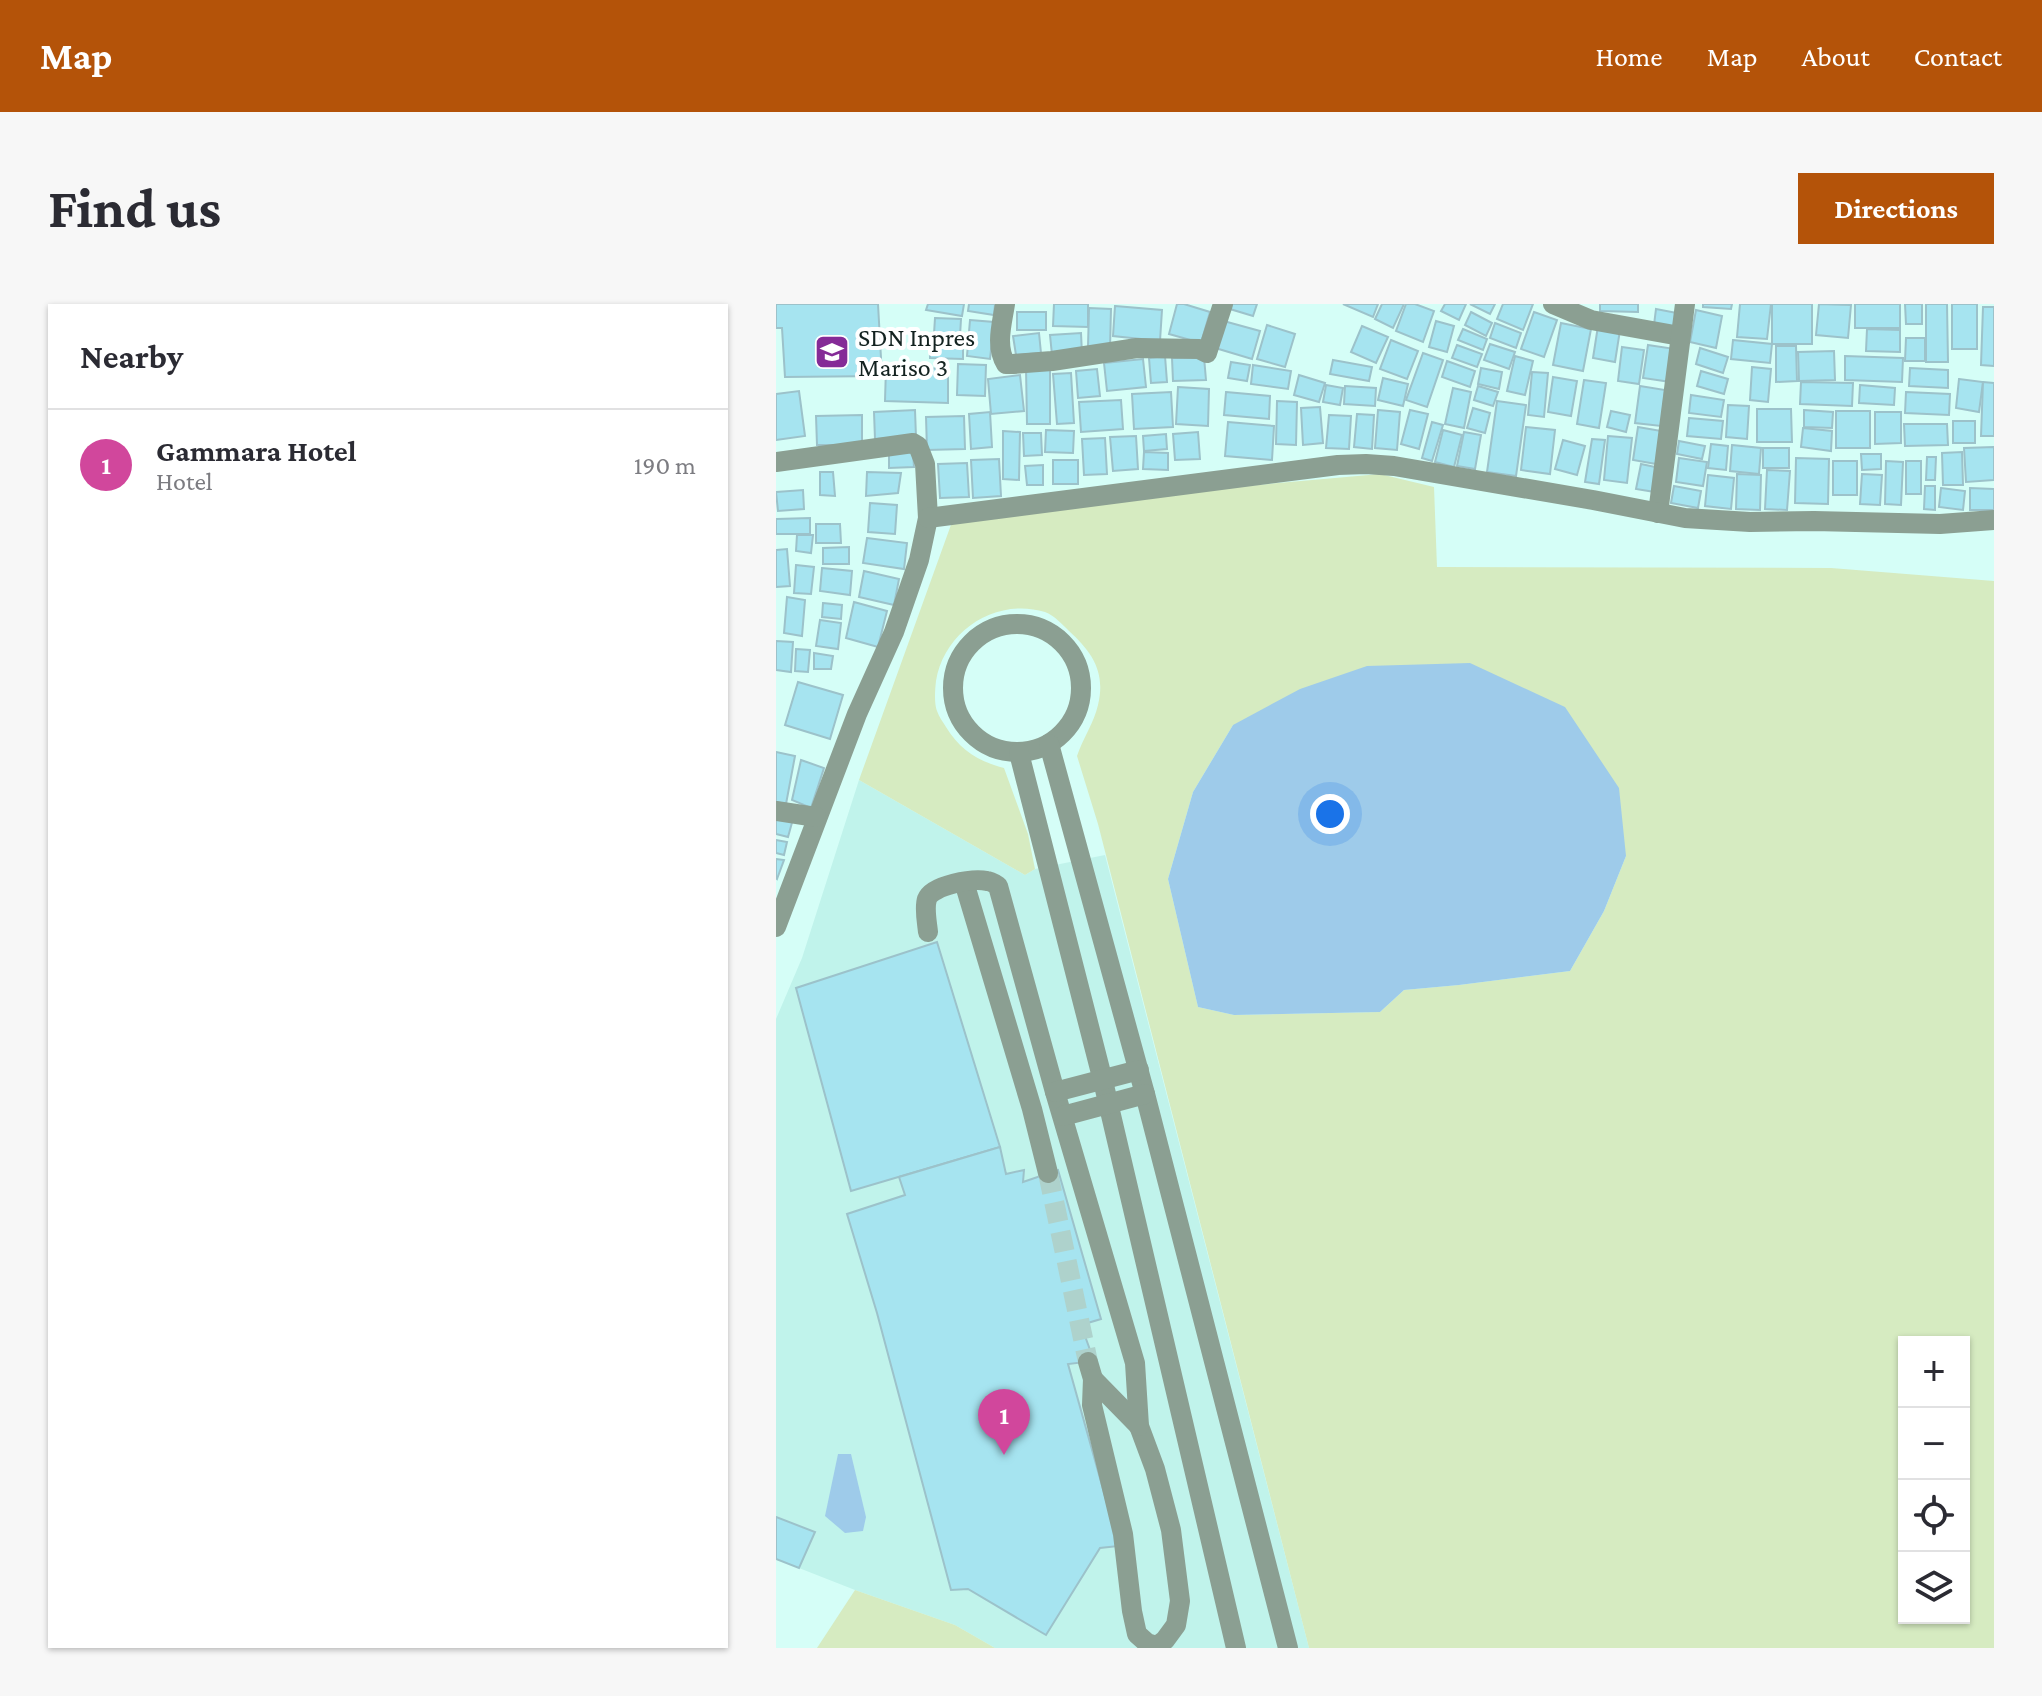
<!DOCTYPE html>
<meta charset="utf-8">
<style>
body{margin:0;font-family:"Crimson Pro",serif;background:#f7f7f7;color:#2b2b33}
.controls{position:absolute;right:24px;bottom:24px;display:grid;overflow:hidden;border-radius:0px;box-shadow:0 2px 6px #0004}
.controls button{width:72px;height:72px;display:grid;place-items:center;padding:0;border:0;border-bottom:2px solid #e1e1e2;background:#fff;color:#2b2b33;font:40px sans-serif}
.you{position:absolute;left:554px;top:510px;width:28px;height:28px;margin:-20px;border:6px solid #fff;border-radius:50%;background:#1a73e8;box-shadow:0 0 0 12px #1a73e833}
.badge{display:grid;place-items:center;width:52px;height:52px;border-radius:50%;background:#b45309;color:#fff;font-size:26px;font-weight:700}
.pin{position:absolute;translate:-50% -66px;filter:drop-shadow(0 2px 4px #0008)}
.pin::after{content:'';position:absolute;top:42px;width:28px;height:24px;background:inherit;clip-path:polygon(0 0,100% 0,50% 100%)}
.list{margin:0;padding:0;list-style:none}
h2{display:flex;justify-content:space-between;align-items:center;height:104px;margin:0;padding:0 32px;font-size:34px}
h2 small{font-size:26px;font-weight:400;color:#7c7c81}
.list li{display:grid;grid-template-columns:52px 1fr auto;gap:24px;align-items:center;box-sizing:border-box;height:112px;padding:0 32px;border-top:2px solid #e1e1e2}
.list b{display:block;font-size:30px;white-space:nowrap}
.list p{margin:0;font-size:26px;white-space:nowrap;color:#7c7c81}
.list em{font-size:26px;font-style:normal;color:#7c7c81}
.icon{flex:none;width:44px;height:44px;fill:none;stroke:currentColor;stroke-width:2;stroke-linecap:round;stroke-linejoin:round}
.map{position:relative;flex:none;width:1218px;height:1344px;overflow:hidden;border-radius:0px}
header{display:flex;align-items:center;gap:48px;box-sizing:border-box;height:112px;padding:0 40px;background:#b45309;color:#fff}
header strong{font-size:38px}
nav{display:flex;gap:44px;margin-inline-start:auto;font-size:28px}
.intro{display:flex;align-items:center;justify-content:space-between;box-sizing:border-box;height:192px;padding:0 48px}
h1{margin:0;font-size:56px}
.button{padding:20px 36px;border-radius:0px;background:#b45309;color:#fff;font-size:28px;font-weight:700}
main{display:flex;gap:48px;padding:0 48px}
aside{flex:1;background:#fff;border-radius:0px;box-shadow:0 2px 6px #0004}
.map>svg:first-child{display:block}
</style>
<header>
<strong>Map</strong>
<nav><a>Home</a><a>Map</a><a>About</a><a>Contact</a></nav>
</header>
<div class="intro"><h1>Find us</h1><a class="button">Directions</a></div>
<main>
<aside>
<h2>Nearby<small></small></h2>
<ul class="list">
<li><span class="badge" style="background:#d1479c">1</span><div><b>Gammara Hotel</b><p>Hotel</p></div><em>190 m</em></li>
</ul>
</aside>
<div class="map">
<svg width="1218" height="1344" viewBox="0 0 1218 1344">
<rect width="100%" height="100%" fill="#d5fef7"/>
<polygon fill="#c0f3eb" points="83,476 249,571 259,565 329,551 533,1344 219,1344 179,1321 79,1286 0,1255 0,715 26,654"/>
<g fill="#d6ebc1" fill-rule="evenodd">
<path d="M604,170L658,183L661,263L1055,264L1218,277V1344H533L322,520L301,452C307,434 318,419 322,401C330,368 316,348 293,327C287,321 278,311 269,308C220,293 168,327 160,377C159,386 158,399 161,407C163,413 167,418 170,423C184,446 202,457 228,464L252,530L259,565L249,571L83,476L176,218L291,198ZM457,421L850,552L828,607L794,667L683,681L628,686L604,708L458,711L422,703L392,575L417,488ZM1128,1038H1188V1314H1128Z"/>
<polygon points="79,1286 179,1321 219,1344 41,1344"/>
</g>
<g fill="#9ecbea">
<polygon points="694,359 789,403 843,484 850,552 828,607 794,667 683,681 628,686 604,708 458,711 422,703 392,575 417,488 457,421 524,385 591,362"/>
<polygon points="62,1150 75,1150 90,1213 87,1227 69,1229 49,1212"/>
</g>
<g fill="#a6e4f0" stroke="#9cc2ca" stroke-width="2">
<polygon points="0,0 102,0 106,72 9,73 6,24 0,24"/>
<polygon points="152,0 188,0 186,12 150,6"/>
<polygon points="193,0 219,0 218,11 192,7"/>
<polygon points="278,0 312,0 312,23 277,22"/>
<polygon points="401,0 408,0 434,8 425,39 393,30"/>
<polygon points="456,0 481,0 477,12 454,5"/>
<polygon points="567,0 602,0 597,13"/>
<polygon points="606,0 628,0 617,24 599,15"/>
<polygon points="630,0 639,0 658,7 647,38 620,27"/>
<polygon points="669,0 690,0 683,16 665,7"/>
<polygon points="694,0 719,0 714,10"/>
<polygon points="727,0 757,0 747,26 721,15"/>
<polygon points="824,0 862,0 862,8 824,7"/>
<polygon points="927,0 956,0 955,5 927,3"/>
<polygon points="964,0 995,0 991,35 961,33"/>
<rect x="996" y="0" width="40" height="40"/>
<polygon points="1043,0 1075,1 1072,34 1040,31"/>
<rect x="1079" y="0" width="45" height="24"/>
<polygon points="1129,0 1146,0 1146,20 1130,20"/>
<polygon points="1150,0 1171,0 1172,58 1150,58"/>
<rect x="1176" y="0" width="25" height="45"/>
<polygon points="339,2 386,6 384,37 337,32"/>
<polygon points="1207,3 1218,3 1218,62 1205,61"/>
<polygon points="313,4 335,5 334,44 312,43"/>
<polygon points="880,5 901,9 898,24 878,21"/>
<polygon points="920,6 946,12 940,44 914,38"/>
<rect x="241" y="8" width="29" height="18"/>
<polygon points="695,8 716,19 710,32 689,21"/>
<polygon points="758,8 781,16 768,53 745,45"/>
<polygon points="159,14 185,15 184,32 158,30"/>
<polygon points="194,16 218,18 214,55 191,52"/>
<polygon points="444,16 484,27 476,55 436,43"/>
<polygon points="660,17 678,22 671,48 653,43"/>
<polygon points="719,19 745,29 740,44 714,34"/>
<polygon points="785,19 815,25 807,67 777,61"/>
<polygon points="491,21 519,30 509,63 481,55"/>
<polygon points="586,22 612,33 600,59 575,48"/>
<polygon points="822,22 844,26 839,58 817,54"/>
<polygon points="687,25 711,35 707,46 682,36"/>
<polygon points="1091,25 1124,26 1124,48 1090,47"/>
<polygon points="263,29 265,49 240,51 237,32"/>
<polygon points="305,29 306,50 276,51 274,31"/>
<polygon points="1130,34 1149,34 1149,57 1129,57"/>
<polygon points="154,36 187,36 187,55 154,54"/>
<polygon points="615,36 642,47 631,75 604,65"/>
<polygon points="957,36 996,40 994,59 955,55"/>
<polygon points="714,40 739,48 733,65 708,56"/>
<polygon points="681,41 706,50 701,63 676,54"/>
<polygon points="872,41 899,45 895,78 867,74"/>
<polygon points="1000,42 1020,42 1021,77 1000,78"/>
<polygon points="846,43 868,46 863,80 842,77"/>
<polygon points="924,44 952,53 947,69 920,60"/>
<polygon points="1058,47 1059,76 1023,77 1022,48"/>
<polygon points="647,49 667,56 651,103 630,96"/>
<polygon points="389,52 391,78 375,79 373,54"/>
<polygon points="739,52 757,57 749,91 731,87"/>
<polygon points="1069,52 1127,54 1126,78 1069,76"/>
<polygon points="428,53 430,76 397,77 396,54"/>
<polygon points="367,55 370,83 331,87 328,59"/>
<polygon points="557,56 596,63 593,77 554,70"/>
<polygon points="671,57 699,67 694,83 666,73"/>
<polygon points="455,58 474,61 471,77 452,74"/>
<polygon points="182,60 210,61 209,92 181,91"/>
<polygon points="477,61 515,67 512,85 475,80"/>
<polygon points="110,63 172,65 172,99 109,97"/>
<polygon points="976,63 995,65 992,98 974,96"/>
<polygon points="250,64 274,64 274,120 251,120"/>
<polygon points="705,64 726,68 723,85 702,80"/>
<polygon points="1134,64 1172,66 1172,84 1133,82"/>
<polygon points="321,65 324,92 302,94 300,67"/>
<polygon points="925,67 952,75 948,90 921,82"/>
<polygon points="756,68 772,69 768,113 752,111"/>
<polygon points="295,69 298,119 281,120 277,70"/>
<polygon points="244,71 248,107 215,110 212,75"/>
<polygon points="523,71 549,79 543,98 518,91"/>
<polygon points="777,73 801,77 795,112 772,108"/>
<polygon points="607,74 632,80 627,102 602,96"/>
<polygon points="1183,75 1207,78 1203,108 1180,104"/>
<polygon points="808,76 830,79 823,124 801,120"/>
<polygon points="1025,78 1077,79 1076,102 1024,100"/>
<polygon points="1207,78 1218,79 1218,132 1205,132"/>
<polygon points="550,81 567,84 564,101 547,98"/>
<polygon points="1084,81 1119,84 1118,101 1083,99"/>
<polygon points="569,82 600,84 599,102 568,100"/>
<polygon points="702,82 722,88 717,102 698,96"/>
<polygon points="864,82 889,86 885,122 859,119"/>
<polygon points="402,83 433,85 432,122 400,120"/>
<polygon points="677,84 695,88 688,124 669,120"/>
<polygon points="23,87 29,132 0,136 0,90"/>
<polygon points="395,88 397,123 358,125 356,90"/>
<polygon points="450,88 494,92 493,115 448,111"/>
<polygon points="1130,88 1174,90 1173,111 1129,109"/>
<polygon points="915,91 948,96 945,113 913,109"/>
<polygon points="345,96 347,125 305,128 303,98"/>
<polygon points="501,97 521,98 520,141 500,140"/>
<polygon points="721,97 750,101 740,172 711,168"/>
<polygon points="952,101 973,102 971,135 950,133"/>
<polygon points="544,103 547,139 527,141 525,104"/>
<polygon points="697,104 714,109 709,129 691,124"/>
<polygon points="981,105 1015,105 1016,138 981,138"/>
<polygon points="139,106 140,133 99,135 98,108"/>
<polygon points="602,106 624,108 621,146 599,144"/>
<polygon points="634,106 652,110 643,145 625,140"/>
<polygon points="1028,106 1057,108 1056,124 1028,123"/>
<polygon points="835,107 854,111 850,128 831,123"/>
<rect x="1060" y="107" width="34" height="37"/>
<polygon points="214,108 216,143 195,145 193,110"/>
<polygon points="1099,108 1125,108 1125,139 1099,140"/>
<polygon points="581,110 598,111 596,145 578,143"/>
<polygon points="86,111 86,141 41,141 40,112"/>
<polygon points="553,111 575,112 573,145 550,144"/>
<polygon points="188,112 189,145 151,146 150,113"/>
<polygon points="913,114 947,117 945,135 911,132"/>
<rect x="1177" y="117" width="22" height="22"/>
<polygon points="452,118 498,122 496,156 449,152"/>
<polygon points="656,118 667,121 656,157 646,154"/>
<polygon points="1128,120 1171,120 1172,141 1129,142"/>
<polygon points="750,123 779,126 774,170 745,166"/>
<polygon points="862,123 891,128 886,161 857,156"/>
<polygon points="1027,124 1056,127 1055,147 1025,143"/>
<polygon points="270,126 298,127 297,149 269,148"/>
<polygon points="667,126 686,131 678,163 659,158"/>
<polygon points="227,127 244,128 243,176 227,175"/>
<polygon points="422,128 424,155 399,156 397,130"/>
<polygon points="688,128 705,131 699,165 681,162"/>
<polygon points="247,129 265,129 266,151 248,152"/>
<polygon points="390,130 391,145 368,147 367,132"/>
<polygon points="360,132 362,165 337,167 334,133"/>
<polygon points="832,132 856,134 851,179 828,176"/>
<polygon points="329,134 331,170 308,171 306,135"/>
<polygon points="816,135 829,136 823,180 809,178"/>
<polygon points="787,136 809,142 801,171 779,165"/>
<polygon points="903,137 929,142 926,155 901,150"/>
<polygon points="935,140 952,142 950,166 932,164"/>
<polygon points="956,141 985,144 983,170 954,167"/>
<polygon points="1218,143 1218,176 1190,178 1188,144"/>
<rect x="987" y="144" width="26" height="20"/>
<polygon points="137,148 138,163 113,164 113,149"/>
<polygon points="368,148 392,149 392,166 367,165"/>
<polygon points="1186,148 1187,181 1167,181 1166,149"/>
<polygon points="1085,150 1105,150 1105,165 1086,166"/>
<polygon points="1151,153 1160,153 1159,176 1150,176"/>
<polygon points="903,154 931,158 927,182 900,178"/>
<polygon points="1020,154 1053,155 1052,200 1019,199"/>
<polygon points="223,155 225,192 197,194 195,156"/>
<rect x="277" y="156" width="25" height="24"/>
<rect x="1057" y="157" width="24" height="34"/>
<polygon points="1110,157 1127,158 1125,201 1109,200"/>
<rect x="1130" y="157" width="15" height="33"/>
<polygon points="191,159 193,193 164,194 162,160"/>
<polygon points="865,160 884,164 879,188 860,185"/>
<polygon points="267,161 267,181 251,181 249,162"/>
<polygon points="991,166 1014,167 1011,206 989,205"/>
<polygon points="44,168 57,168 59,192 44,191"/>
<polygon points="91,168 125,169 122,189 90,192"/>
<polygon points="961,170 985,171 984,206 960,205"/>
<polygon points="1086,170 1106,171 1104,201 1084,200"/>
<polygon points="932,171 958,174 955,205 929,202"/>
<polygon points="898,182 925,187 922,204 895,199"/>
<polygon points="1149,182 1159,182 1159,206 1148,205"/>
<polygon points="1165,184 1189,187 1187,206 1163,203"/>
<polygon points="1194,184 1218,185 1218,206 1194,206"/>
<polygon points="27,186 28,205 2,207 0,188"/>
<polygon points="94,199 121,201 119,230 92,228"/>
<polygon points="34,214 34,230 0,230 0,215"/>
<polygon points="40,220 64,220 65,239 40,239"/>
<polygon points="21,231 37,231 35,249 20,247"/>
<polygon points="91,234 131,239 128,265 87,259"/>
<polygon points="73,243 73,260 47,260 47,244"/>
<polygon points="11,245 14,282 0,283 0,246"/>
<polygon points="20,261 38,263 35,290 18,289"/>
<polygon points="46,264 76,267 74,291 44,287"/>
<polygon points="88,267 123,275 118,301 83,293"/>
<polygon points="11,293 29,296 26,332 8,329"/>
<polygon points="78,298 111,307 102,343 70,334"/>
<polygon points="47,299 66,301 65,315 46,313"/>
<polygon points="44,316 65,319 62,345 40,342"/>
<polygon points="0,337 17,338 15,368 0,366"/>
<polygon points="20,345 34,346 32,368 19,367"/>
<polygon points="38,349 57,352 55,365 38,365"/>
<polygon points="22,378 67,391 54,435 9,421"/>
<polygon points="0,448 19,452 10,500 0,498"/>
<polygon points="25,456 48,464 35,504 16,496"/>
<polygon points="0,510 17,515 12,533 0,530"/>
<polygon points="0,536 11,538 8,551 0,549"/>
<polygon points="0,555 8,556 1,575 0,574"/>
<polygon points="161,638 224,843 75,887 20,684"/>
<polygon points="224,843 230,870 248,866 247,878 282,866 325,1015 305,1021 318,1057 292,1060 343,1242 324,1244 270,1331 192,1285 175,1286 101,1009 71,910 129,891 123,873"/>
<polygon points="0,1213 39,1228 23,1264 0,1255"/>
</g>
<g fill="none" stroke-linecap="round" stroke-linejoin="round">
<polyline stroke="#aed2cc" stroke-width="20" stroke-dasharray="20 10" stroke-linecap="butt" points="272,869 312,1058"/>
<g stroke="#8b9f92" stroke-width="20">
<path d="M229,0C226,20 219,42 230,60H237L276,57L361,44L423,45L431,49L447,0"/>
<polyline points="777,0 815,16 904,32"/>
<polyline points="0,158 137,139 142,142 149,160 152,214 143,256 118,328 81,410 0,623"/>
<polyline points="882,209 909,0"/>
<polyline points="152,214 562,161 590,160 618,162 817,196 909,214 974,218 1038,217 1164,220 1218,216"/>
<circle cx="241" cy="384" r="64"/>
<polyline points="273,440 369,790 512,1344"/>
<polyline points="243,449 327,777 460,1344"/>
<polyline points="0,507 40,513"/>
<polyline points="188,578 256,805 272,869"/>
<path d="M152,628C151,618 148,604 151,595C156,581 197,574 211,577C214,577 219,580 222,582L279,788L359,1059L363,1122L379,1165L395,1226L404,1297L400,1321L389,1336L381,1342L371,1339L361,1330L356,1307L347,1230L316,1101L317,1075L312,1058"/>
<polyline points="279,788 363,766"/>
<polyline points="287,812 369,790"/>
<polyline points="317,1075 363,1122"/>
</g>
</g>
<defs>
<g id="university-square" transform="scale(1.8)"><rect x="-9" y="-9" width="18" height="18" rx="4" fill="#852b97" stroke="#fff"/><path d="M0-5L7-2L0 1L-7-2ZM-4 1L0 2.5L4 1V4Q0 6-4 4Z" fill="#fff"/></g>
</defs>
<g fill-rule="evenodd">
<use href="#university-square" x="56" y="48"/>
</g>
<g text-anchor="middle" stroke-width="8" stroke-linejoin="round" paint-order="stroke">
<g font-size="26" fill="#132220" stroke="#fff" text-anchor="start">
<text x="82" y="42">SDN Inpres<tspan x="82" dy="30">Mariso 3</tspan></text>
</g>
</g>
</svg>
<div class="controls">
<button>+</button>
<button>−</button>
<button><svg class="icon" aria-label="locate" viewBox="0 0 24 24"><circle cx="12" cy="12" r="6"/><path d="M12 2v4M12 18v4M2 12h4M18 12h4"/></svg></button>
<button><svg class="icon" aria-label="layers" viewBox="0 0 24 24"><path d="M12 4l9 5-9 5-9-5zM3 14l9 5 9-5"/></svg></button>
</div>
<div class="you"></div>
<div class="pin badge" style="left:228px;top:1151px;background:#d1479c">1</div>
</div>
</main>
